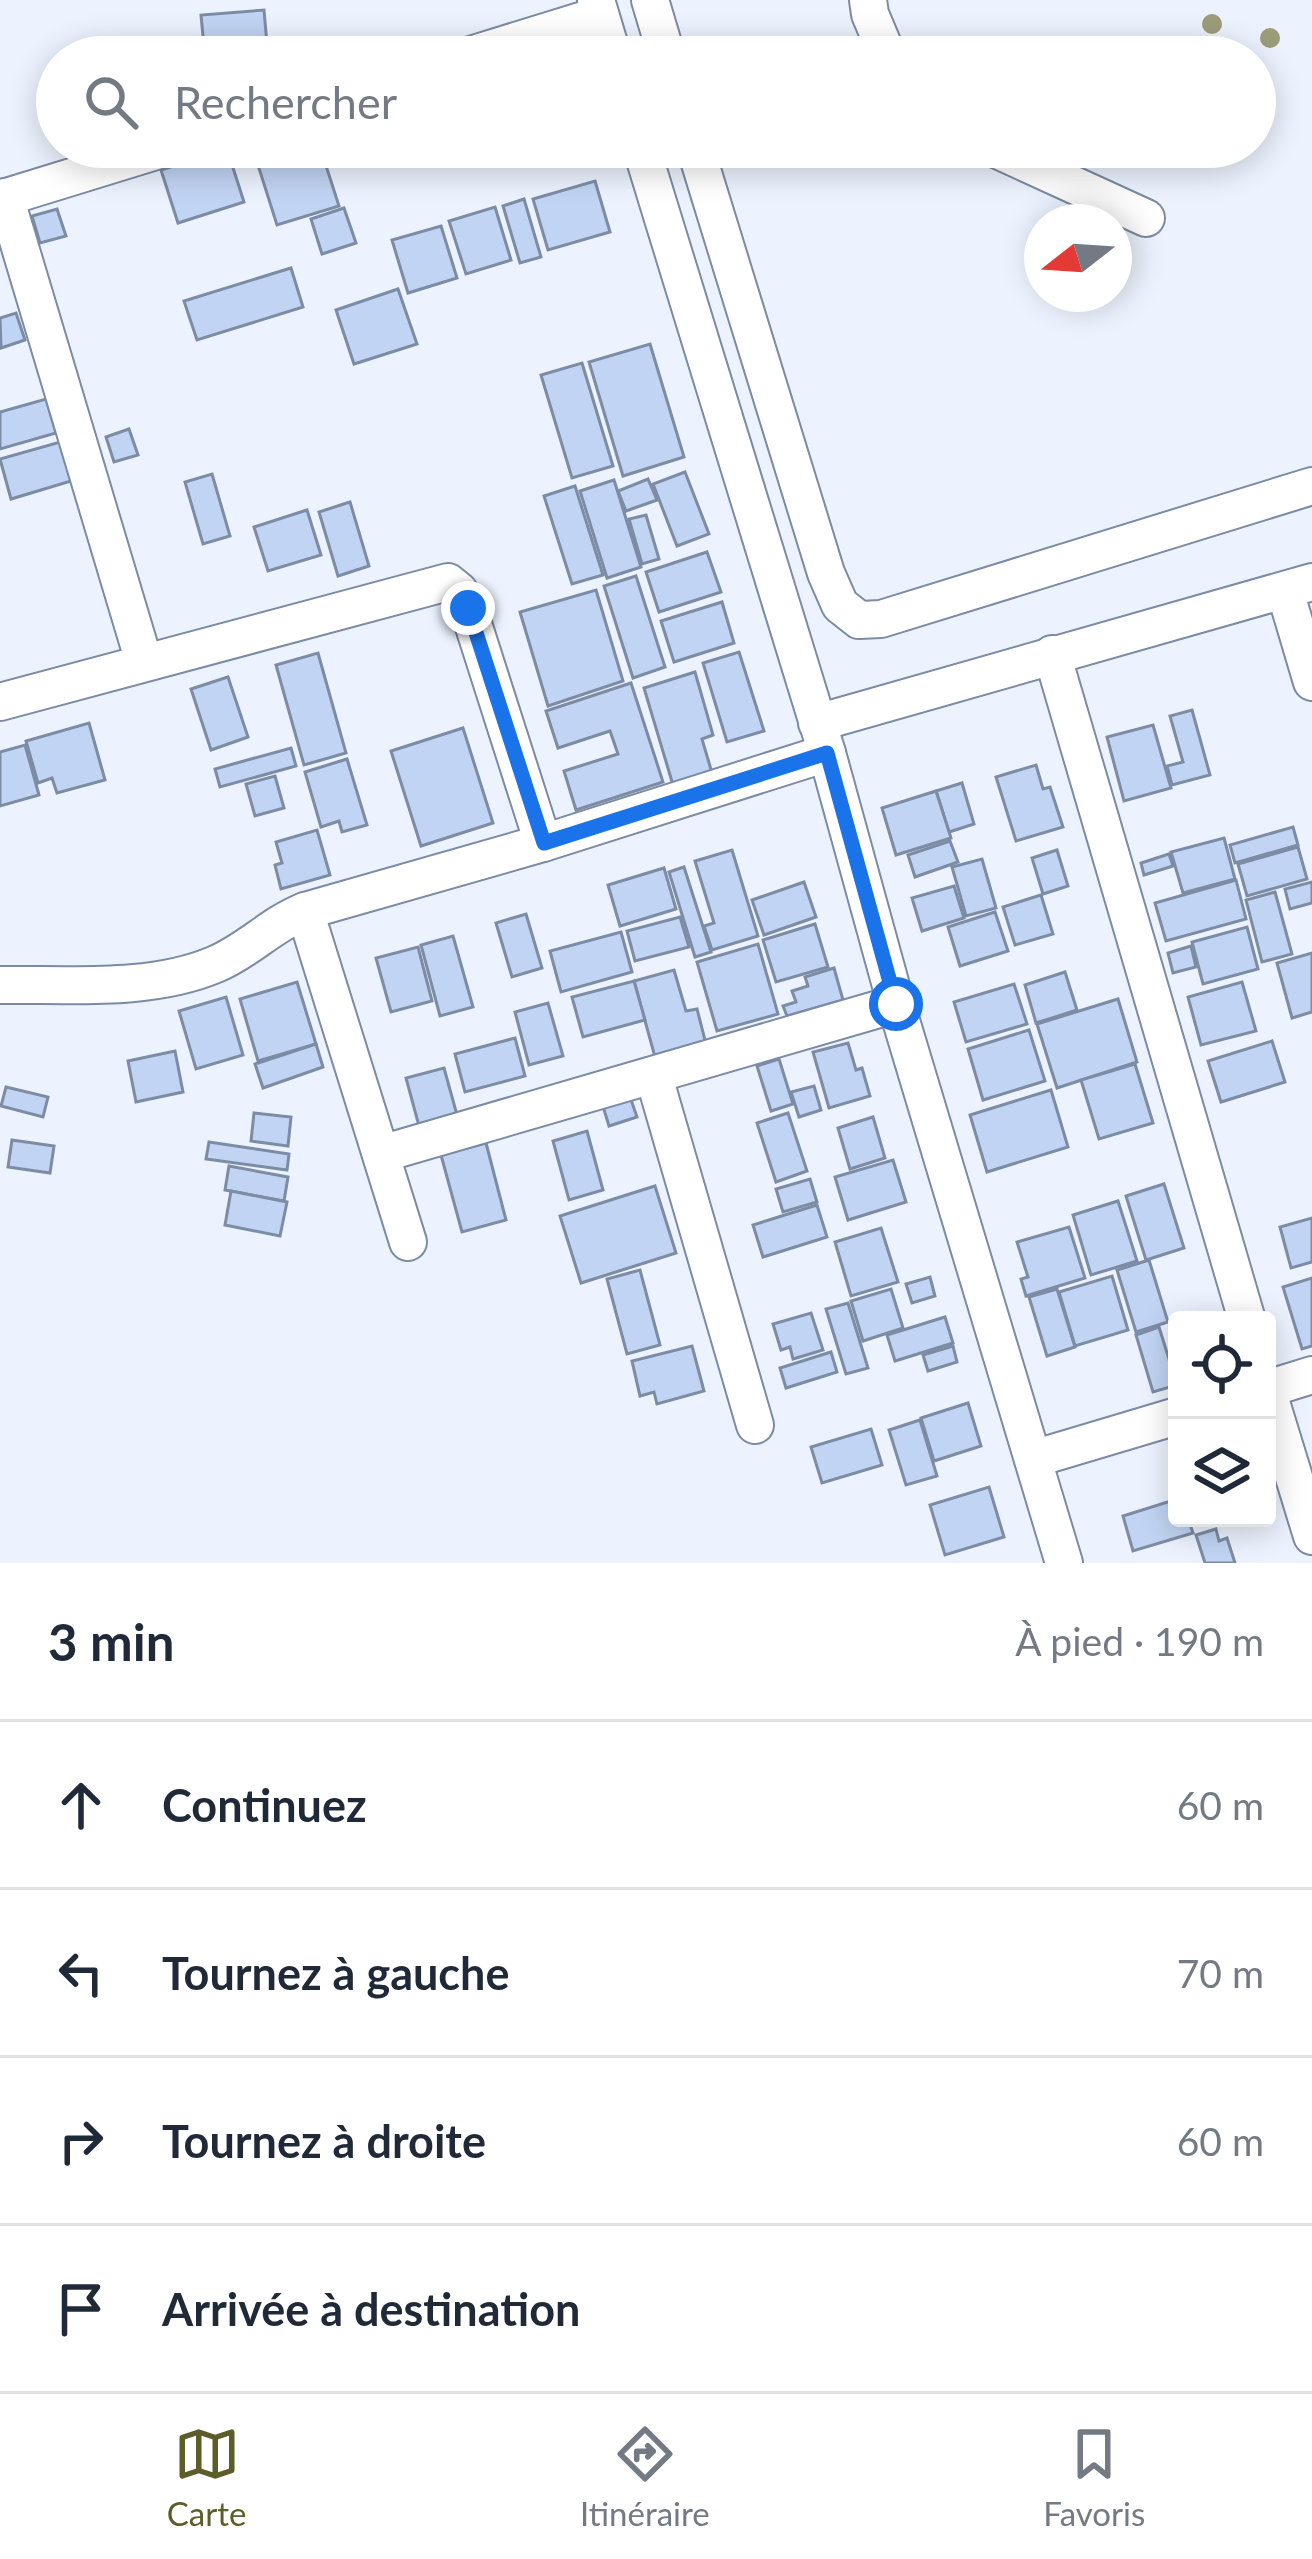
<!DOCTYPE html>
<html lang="fr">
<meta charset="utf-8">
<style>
body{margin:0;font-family:Lato,sans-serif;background:#f2f2f3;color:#1f2937}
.controls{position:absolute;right:36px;bottom:36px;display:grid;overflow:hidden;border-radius:12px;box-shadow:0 6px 30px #0003}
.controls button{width:108px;height:108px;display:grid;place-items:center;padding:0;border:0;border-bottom:3px solid #e0e1e3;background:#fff;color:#1f2937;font:60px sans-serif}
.compass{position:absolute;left:1024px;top:204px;width:108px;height:108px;border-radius:50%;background:#fff;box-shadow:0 6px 30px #0003;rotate:253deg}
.stop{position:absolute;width:36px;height:36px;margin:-27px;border:9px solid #1a73e8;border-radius:50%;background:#fff}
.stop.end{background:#1a73e8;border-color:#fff;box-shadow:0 3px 12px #0008}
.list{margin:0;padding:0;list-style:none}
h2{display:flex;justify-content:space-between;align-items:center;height:156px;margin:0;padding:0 48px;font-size:51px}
h2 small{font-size:39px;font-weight:400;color:#747a83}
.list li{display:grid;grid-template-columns:78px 1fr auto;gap:36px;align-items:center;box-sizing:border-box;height:168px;padding:0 48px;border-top:3px solid #e0e1e3}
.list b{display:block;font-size:45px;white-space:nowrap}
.list em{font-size:39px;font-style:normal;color:#747a83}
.icon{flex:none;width:66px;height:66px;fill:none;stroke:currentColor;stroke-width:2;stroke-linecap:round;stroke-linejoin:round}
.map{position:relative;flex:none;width:1312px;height:1563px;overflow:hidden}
.search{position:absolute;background:#fff;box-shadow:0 6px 30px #0003;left:36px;right:36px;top:36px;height:132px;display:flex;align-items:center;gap:30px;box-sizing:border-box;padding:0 42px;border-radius:66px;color:#747a83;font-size:45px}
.sheet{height:828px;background:#fff}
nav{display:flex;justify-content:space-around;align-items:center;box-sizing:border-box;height:168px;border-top:3px solid #e0e1e3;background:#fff;font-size:33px;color:#747a83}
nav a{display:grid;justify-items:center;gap:6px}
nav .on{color:#5d5d2a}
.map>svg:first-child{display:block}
</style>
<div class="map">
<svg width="1312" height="1563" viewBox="0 0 1312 1563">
<rect width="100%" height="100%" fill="#ecf3fe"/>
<g fill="#c1d4f3" stroke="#7d8ca5" stroke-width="3">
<polygon points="264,10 268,56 205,57 201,15"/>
<polygon points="303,147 320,147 339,206 277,225 257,162"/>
<polygon points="227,149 244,202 178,223 161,170"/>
<polygon points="595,181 610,232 548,250 533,199"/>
<polygon points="524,199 541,257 520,263 503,206"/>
<polygon points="495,207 511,260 466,274 449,221"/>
<polygon points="344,208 356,243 322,254 311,219"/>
<polygon points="57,209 66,236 40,243 32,216"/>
<polygon points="441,226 457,278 408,293 392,240"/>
<polygon points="291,268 303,307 197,340 184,301"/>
<polygon points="398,289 417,344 354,364 336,310"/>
<polygon points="16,313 25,340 1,348 0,318"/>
<polygon points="650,344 684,457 623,476 589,362"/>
<polygon points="582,363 613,466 572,478 541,375"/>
<polygon points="46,399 56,433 0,449 0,412"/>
<polygon points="129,429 138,455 114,462 106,437"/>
<polygon points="60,442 71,481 11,499 0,459"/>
<polygon points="685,472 709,534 677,546 653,484"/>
<polygon points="212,474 230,536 203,544 185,482"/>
<polygon points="648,479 657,500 626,511 618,491"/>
<polygon points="614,480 641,567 607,578 580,491"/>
<polygon points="575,486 603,575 572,584 544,496"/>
<polygon points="350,502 369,566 338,576 319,512"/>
<polygon points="307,510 321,555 268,571 254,527"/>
<polygon points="646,515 659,559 642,564 629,519"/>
<polygon points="707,552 721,592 659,612 646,572"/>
<polygon points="636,576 665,667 633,678 604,586"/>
<polygon points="596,590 623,681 548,706 520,612"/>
<polygon points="722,602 734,643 674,662 661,621"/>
<polygon points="739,652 764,731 727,742 703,663"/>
<polygon points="318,653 346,753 304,765 276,665"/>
<polygon points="695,672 713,735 702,739 712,773 673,785 644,688"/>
<polygon points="228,677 248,737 211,750 191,689"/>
<polygon points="631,683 663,782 576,810 564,771 618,754 610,731 558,748 546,711"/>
<polygon points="1192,710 1210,775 1172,785 1167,766 1183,762 1170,716"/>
<polygon points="89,723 105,780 57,793 52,778 38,783 26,741"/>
<polygon points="1153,725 1171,788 1124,801 1107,737"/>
<polygon points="463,728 493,823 421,846 391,751"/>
<polygon points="25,745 39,795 0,806 0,752"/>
<polygon points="291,748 296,766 220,787 215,769"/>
<polygon points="347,759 367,825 342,832 339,821 321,827 305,772"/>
<polygon points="1036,765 1043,789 1050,787 1063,827 1016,841 996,777"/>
<polygon points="275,776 284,808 255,816 246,784"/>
<polygon points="962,783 974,824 949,832 936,791"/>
<polygon points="936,791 951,838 896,855 882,808"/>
<polygon points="1293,827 1298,845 1235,863 1230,845"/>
<polygon points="317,830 330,875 281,889 275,865 282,863 276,842"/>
<polygon points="1224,838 1235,879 1183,893 1171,852"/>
<polygon points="950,841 958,862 915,877 908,855"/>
<polygon points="1298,847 1307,879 1247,896 1238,864"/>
<polygon points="732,850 758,936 712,950 704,926 714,923 695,861"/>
<polygon points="1057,850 1068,886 1043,894 1032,858"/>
<polygon points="1169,854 1173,866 1144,875 1141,863"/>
<polygon points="982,859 996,908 966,916 952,867"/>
<polygon points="684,867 711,952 695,957 669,872"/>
<polygon points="664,868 676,909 620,926 608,885"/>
<polygon points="1236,880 1246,919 1166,941 1155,903"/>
<polygon points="804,882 816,917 764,935 752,900"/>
<polygon points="1312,882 1312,903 1290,909 1285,889"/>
<polygon points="954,886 964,918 922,931 912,898"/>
<polygon points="1275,892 1292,954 1262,962 1246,900"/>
<polygon points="1041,895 1053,934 1015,945 1003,907"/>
<polygon points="995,912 1008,951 960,966 948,927"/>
<polygon points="526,914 542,968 512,977 496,923"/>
<polygon points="680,917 689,947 635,961 627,931"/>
<polygon points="815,924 828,967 776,982 763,940"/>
<polygon points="1247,927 1258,969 1203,984 1192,942"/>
<polygon points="621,932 632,972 561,992 550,951"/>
<polygon points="453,936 473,1007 440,1016 421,945"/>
<polygon points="758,944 778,1014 717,1031 697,962"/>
<polygon points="1191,946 1196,967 1173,973 1168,953"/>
<polygon points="418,947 432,1001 391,1012 376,958"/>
<polygon points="1312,953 1312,1012 1292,1018 1277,963"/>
<polygon points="834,968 843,1000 787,1016 783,1006 796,1002 792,991 808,986 805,977"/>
<polygon points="674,970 686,1011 697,1009 706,1044 655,1057 634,981"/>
<polygon points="1065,972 1077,1010 1036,1023 1025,985"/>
<polygon points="634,981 645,1020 583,1037 572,997"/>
<polygon points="297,982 316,1044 258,1061 240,999"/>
<polygon points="1242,982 1256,1031 1201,1045 1188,997"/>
<polygon points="1014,984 1027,1024 966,1042 954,1002"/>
<polygon points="226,997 243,1055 196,1069 179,1011"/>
<polygon points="1118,999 1137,1062 1057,1088 1037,1024"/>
<polygon points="548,1003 563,1056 529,1065 515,1012"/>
<polygon points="1029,1030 1045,1081 983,1100 968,1049"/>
<polygon points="515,1038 525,1076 465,1092 455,1054"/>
<polygon points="1272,1041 1285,1082 1221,1102 1208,1061"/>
<polygon points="848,1043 856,1070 862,1068 870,1096 829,1108 813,1052"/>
<polygon points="316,1044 323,1067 263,1088 255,1064"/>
<polygon points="175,1051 183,1092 136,1102 128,1061"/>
<polygon points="779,1059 793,1104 771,1111 757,1066"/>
<polygon points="1135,1064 1153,1123 1099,1139 1081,1080"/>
<polygon points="444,1068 457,1115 419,1126 406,1078"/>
<polygon points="814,1086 821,1110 799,1117 791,1092"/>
<polygon points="6,1087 48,1097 43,1117 1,1106"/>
<polygon points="1051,1090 1068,1147 987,1172 970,1115"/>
<polygon points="629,1094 637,1117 609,1126 602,1103"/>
<polygon points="254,1113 291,1117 288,1146 251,1141"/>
<polygon points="788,1113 807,1171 776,1182 757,1123"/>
<polygon points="873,1117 885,1158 850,1169 838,1128"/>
<polygon points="587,1131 603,1190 569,1200 553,1141"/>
<polygon points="12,1140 54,1146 50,1173 8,1167"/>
<polygon points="209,1142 289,1154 287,1170 206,1159"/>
<polygon points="486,1143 506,1220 462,1232 441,1155"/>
<polygon points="893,1160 906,1202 848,1220 835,1177"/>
<polygon points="229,1166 288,1177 284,1201 225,1190"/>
<polygon points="810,1179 817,1202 783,1212 776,1189"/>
<polygon points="1164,1184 1184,1248 1146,1260 1126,1196"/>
<polygon points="655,1186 676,1253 581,1283 560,1216"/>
<polygon points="231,1191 287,1202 280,1236 225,1225"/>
<polygon points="1118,1201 1137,1261 1091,1275 1073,1215"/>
<polygon points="817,1205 827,1237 763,1257 753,1225"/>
<polygon points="1312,1218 1312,1262 1291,1268 1280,1227"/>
<polygon points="1069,1227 1085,1278 1026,1296 1021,1279 1028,1277 1017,1242"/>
<polygon points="881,1228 898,1282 851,1296 835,1242"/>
<polygon points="1149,1260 1168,1322 1136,1332 1117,1270"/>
<polygon points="640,1270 660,1345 627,1354 607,1279"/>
<polygon points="1112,1276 1128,1330 1075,1346 1059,1292"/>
<polygon points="930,1277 935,1296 912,1303 906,1284"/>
<polygon points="1312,1278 1312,1346 1302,1349 1283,1287"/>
<polygon points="891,1289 903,1328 863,1341 851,1301"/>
<polygon points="1057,1289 1075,1347 1047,1356 1029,1297"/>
<polygon points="848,1303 868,1368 846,1374 826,1309"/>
<polygon points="811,1313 823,1350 793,1359 790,1347 781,1350 773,1324"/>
<polygon points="945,1317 953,1343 895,1361 887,1335"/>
<polygon points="1159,1327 1177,1385 1153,1392 1136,1335"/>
<polygon points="692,1346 704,1391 657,1404 654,1392 640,1396 632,1361"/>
<polygon points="953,1346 957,1362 928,1371 923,1355"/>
<polygon points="831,1352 837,1372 786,1388 780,1368"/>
<polygon points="968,1403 981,1446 934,1461 921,1418"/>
<polygon points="920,1420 937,1476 906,1485 889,1430"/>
<polygon points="871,1429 882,1465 822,1483 811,1447"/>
<polygon points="989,1487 1004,1537 945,1555 930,1505"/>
<polygon points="1177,1499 1177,1518 1188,1518 1193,1533 1133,1551 1123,1516"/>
<polygon points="1216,1529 1219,1541 1227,1538 1235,1563 1205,1563 1196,1535"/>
</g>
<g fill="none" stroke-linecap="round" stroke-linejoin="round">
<g stroke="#7c8ba5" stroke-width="40">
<g id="minor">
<polyline points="596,0 613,57"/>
<polyline points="650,0 667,57"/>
<polyline points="868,0 870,14 888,57"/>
<polyline points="464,57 600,15"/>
<polyline points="641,147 827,753 896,1004 1064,1563"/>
<polyline points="695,147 826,573 840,605 859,620 881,619 1312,486"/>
<polyline points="991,147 1146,218"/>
<polyline points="5,197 144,662"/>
<polyline points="0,199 169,147"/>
<polyline points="1285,591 1312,682"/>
<polyline points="1052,654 1247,1320"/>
<polyline points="0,702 448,582 459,591 468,608 543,843"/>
<polyline points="817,723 1312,582"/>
<polyline points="305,911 408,1242"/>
<path d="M0,985C69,984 151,992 216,964C249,950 272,924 305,911L543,843L827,753"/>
<polyline points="654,1077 755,1425"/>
<polyline points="381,1154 896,1004"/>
<polyline points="1267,1389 1312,1536"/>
<polyline points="1267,1389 1312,1375"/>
<polyline points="1033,1459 1177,1416"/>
</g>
</g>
<use href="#minor" stroke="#fff" stroke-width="36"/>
</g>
<g fill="#9b9d7a">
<circle cx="1212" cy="24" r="10"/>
<circle cx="1270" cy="38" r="10"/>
</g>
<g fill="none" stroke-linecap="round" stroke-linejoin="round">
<polyline stroke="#1a73e8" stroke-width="15" points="468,608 544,843 827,753 896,1004"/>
</g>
</svg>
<div class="controls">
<button><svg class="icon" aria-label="locate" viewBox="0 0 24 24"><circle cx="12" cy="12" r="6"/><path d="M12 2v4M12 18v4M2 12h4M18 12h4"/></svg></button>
<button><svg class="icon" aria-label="layers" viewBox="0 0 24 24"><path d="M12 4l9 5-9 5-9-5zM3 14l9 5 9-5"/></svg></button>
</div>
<svg class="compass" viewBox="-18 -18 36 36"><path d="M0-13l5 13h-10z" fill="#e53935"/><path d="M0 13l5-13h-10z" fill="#747a83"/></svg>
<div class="stop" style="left:896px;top:1004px"></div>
<div class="stop end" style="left:468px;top:608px"></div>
<div class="search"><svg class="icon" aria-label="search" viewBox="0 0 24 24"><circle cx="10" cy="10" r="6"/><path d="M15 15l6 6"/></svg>Rechercher</div>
</div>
<section class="sheet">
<h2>3 min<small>À pied · 190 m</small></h2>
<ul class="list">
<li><svg class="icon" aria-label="ahead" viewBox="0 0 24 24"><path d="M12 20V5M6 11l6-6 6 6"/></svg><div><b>Continuez</b></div><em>60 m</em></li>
<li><svg class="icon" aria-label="left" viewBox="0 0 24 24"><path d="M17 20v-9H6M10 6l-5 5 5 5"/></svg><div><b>Tournez à gauche</b></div><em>70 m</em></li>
<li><svg class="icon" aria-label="right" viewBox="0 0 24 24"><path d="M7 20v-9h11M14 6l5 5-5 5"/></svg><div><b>Tournez à droite</b></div><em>60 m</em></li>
<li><svg class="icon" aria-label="arrive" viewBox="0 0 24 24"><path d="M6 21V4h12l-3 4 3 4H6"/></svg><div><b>Arrivée à destination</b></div></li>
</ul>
</section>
<nav>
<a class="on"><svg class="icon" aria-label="map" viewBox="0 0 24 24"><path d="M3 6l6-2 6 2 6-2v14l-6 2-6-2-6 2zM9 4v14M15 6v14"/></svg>Carte</a>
<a><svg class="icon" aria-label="directions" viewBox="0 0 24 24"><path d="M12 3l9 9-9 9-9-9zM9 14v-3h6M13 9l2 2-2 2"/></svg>Itinéraire</a>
<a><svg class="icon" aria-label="saved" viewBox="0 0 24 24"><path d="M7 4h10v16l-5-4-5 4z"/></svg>Favoris</a>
</nav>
